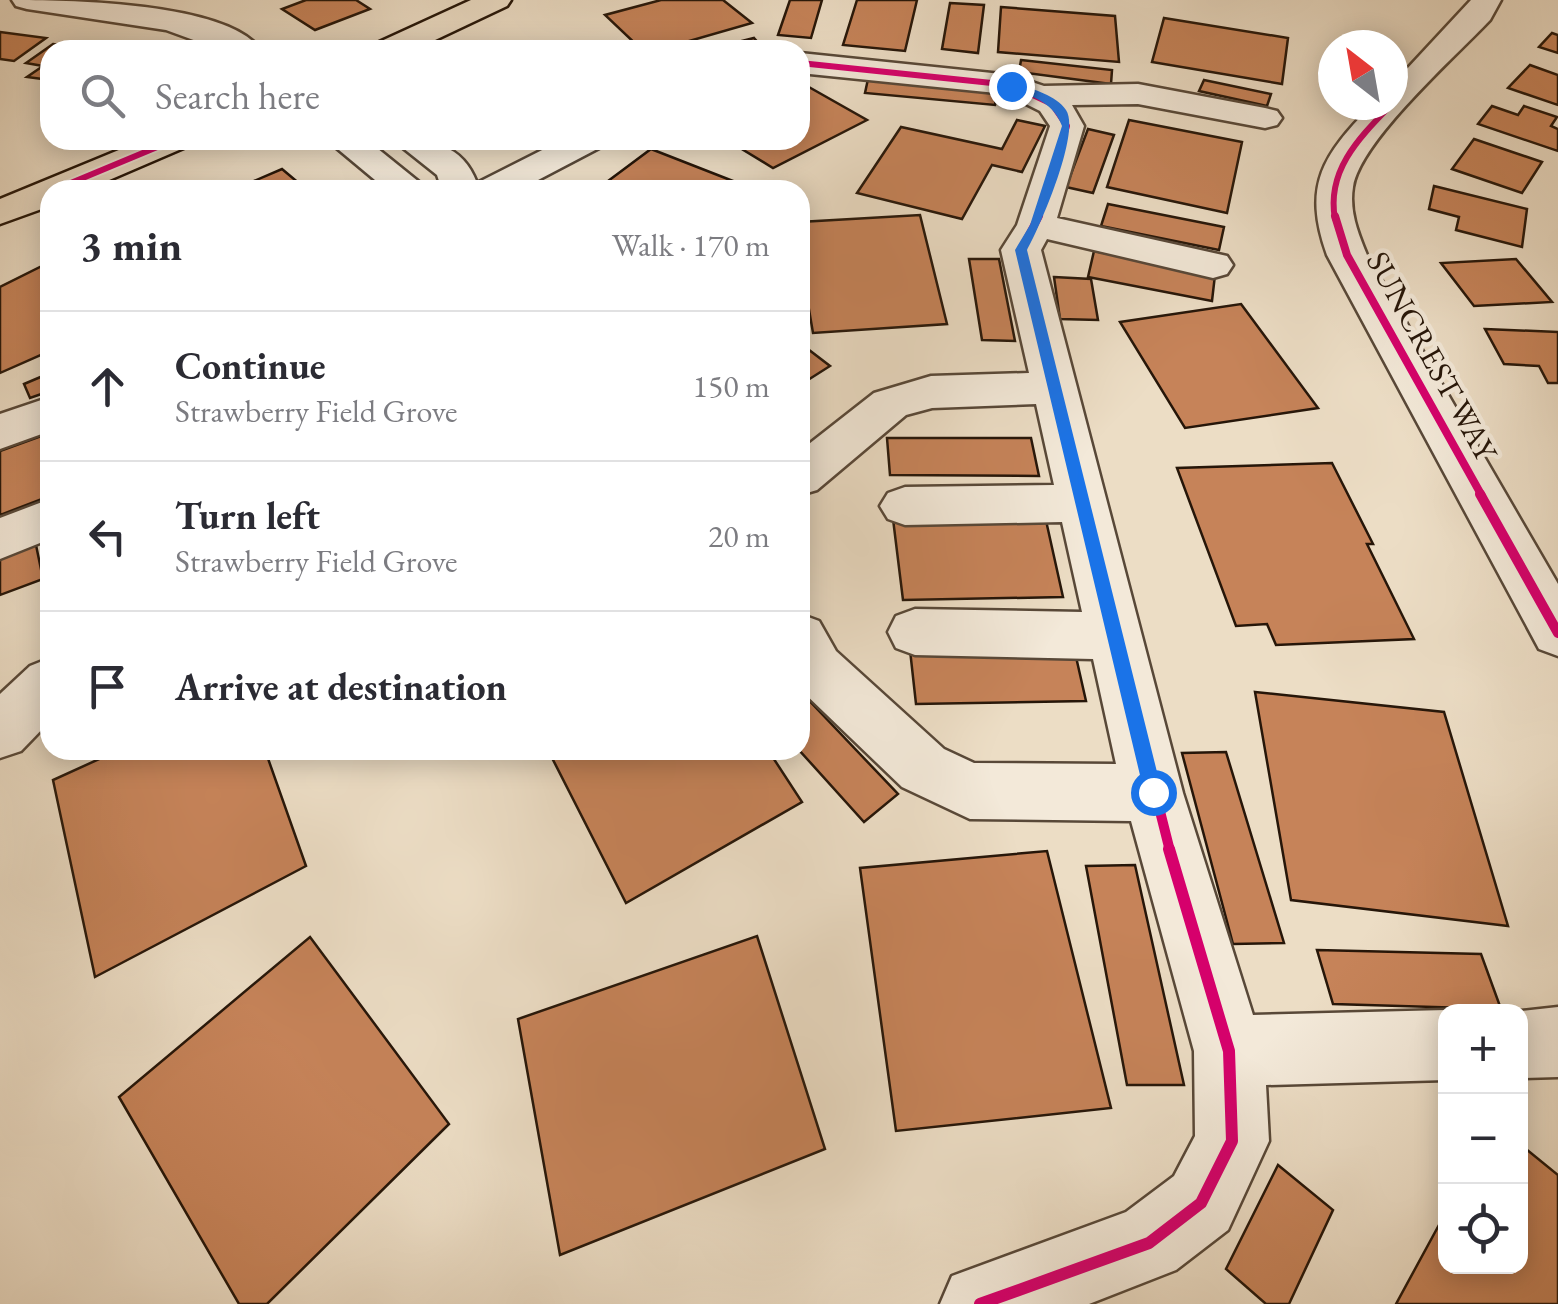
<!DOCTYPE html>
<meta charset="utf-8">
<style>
body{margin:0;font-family:"EB Garamond",serif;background:#f2f2f3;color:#2b2b33}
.controls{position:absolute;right:30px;bottom:30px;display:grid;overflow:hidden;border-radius:20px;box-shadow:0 5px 25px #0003}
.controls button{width:90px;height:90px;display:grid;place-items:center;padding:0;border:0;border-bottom:2px solid #e1e1e2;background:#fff;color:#2b2b33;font:50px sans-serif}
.compass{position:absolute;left:1318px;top:30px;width:90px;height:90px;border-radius:50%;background:#fff;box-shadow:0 5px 25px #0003;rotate:329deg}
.stop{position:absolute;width:30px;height:30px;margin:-22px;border:8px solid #1a73e8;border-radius:50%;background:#fff}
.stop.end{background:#1a73e8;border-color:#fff;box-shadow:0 2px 10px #0008}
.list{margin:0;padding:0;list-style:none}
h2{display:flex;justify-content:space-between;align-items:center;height:130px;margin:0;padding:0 40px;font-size:42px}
h2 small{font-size:32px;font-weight:400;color:#7c7c81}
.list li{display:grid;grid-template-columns:65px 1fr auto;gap:30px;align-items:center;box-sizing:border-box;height:150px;padding:0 40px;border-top:2px solid #e1e1e2}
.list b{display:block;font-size:38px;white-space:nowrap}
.list p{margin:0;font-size:32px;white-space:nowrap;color:#7c7c81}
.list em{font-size:32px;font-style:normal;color:#7c7c81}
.icon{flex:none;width:55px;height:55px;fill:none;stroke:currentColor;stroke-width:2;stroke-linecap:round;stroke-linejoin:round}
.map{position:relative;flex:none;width:1558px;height:1304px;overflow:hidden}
.search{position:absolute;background:#fff;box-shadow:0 5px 25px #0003;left:40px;top:40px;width:770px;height:110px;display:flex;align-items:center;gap:25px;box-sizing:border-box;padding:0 35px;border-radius:30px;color:#7c7c81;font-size:38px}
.panel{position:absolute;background:#fff;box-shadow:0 5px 25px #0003;left:40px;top:180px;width:770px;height:580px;border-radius:30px}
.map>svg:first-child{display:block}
</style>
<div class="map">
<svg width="1558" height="1304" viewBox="0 0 1558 1304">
<rect width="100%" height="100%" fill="#ecddc5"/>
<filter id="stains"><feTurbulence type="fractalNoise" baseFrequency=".002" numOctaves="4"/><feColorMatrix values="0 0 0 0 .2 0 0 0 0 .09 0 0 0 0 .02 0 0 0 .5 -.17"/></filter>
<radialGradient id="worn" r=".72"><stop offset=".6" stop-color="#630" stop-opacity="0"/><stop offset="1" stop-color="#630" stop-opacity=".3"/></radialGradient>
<g fill="#c68359" stroke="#261609" stroke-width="2.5">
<polygon points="306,0 356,0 370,9 315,30 282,9"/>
<polygon points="661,0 723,0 752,23 658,50 642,50 605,15"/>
<polygon points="790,0 822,0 811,38 778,35"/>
<polygon points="857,0 917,0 905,51 843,45"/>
<polygon points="950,3 984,5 978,53 942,49"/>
<polygon points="1001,7 1115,16 1119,62 998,52"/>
<polygon points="1164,18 1288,38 1282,84 1152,62"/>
<polygon points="0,32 46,38 14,61 0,59"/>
<polygon points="1552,33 1558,35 1558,53 1539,47"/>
<polygon points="754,38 762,47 714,48"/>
<polygon points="53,44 93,50 50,50 50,80 27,77 43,66 26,63"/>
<polygon points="1021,60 1112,70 1111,84 1019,72"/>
<polygon points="1530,65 1558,75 1558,105 1508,88"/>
<polygon points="868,79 997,91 995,105 865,93"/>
<polygon points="1204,80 1271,94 1267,106 1199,91"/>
<polygon points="800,82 867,120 773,168 727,140 800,140"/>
<polygon points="1492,106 1518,115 1524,106 1557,117 1551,126 1558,129 1558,151 1478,124"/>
<polygon points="1017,120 1045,126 1022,172 992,165 962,219 857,193 901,127 1002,149"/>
<polygon points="1129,120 1242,142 1227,213 1107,187"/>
<polygon points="1088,129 1114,135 1093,193 1066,187"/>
<polygon points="1474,139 1542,162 1522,193 1452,169"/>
<polygon points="651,149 756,190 596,190"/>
<polygon points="282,169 307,190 233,190"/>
<polygon points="1434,186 1527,209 1522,247 1456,230 1459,217 1429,209"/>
<polygon points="1108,204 1224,227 1219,250 1101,226"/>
<polygon points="920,215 947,324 813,333 800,257 800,222"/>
<polygon points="1094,251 1215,275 1212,301 1088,277"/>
<polygon points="969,259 999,259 1015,341 982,340"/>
<polygon points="1516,259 1552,302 1474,306 1441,263"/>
<polygon points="50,262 50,351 0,373 0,287"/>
<polygon points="1054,277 1091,279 1098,320 1060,319"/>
<polygon points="1241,304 1318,408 1185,428 1120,322"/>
<polygon points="1485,329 1558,332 1558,383 1548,383 1539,366 1504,364"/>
<polygon points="800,343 830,366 800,385"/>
<polygon points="50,373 50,391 30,398 24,384"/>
<polygon points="44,435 50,458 50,496 0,515 0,451"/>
<polygon points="887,438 1031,438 1039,476 890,475"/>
<polygon points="1332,463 1373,544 1367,544 1414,639 1276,645 1267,624 1236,626 1177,468"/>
<polygon points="1045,516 1063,597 903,600 893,519"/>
<polygon points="36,545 43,579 0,595 0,558"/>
<polygon points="1074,648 1086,701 916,704 910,650"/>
<polygon points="800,691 898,794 864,822 799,750"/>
<polygon points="1255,692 1444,712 1508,926 1291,900"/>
<polygon points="119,750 265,750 306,866 95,977 53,780"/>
<polygon points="548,750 768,750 802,802 626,903"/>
<polygon points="1226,752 1284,943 1233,944 1182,753"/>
<polygon points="1047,851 1111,1108 896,1131 860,868"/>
<polygon points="1135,865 1184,1085 1127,1085 1086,866"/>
<polygon points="757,936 825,1149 560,1255 518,1019"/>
<polygon points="310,937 449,1124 267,1304 239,1304 119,1097"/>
<polygon points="1317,950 1481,954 1501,1009 1333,1004"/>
<polygon points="1520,1144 1558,1175 1558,1304 1396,1304 1446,1212 1446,1266 1520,1266"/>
<polygon points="1278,1165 1333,1210 1289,1304 1266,1304 1226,1269"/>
</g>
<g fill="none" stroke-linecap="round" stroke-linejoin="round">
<g stroke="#584838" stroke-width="5">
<g id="minor">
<path d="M12,0C66,0 228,2 261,50H221L166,30L27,9L16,6Z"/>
<path d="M1471,0H1501L1490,20C1455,57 1360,141 1353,187C1349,211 1358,233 1367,255L1558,584V656L1539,649L1327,255C1302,185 1323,155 1372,105H1393V84Z"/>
<polygon points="800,53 1011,75 1044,86 1138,84 1265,108 1277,111 1282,118 1277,125 1265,128 1138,104 1072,105 1084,126 1057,218 1227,256 1233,265 1227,274 1213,278 1047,239 1041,250 1183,793 1253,1015 1446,1010 1450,1012 1446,1012 1446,1080 1266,1085 1269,1141 1228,1230 1176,1270 1089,1304 940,1304 952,1276 1126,1212 1174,1176 1195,1136 1194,1051 1131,821 970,819 902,787 800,689 800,614 819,621 836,651 944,749 974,763 1116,764 1093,659 915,655 896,648 888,632 896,616 915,609 1082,612 1062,522 905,525 888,519 880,506 888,493 905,487 1054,485 1036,404 932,408 906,415 817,490 800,495 800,451 874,393 931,376 1029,373 1001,250 1017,225 1050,126 1040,111 1006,94 800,73"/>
<polygon points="327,140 367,140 429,190 387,190"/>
<path d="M393,140C431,140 462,143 477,183L562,140H607L601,147L519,190H442L437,175Z"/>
<polygon points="50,397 50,431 0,449 0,414"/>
<polygon points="50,499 50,539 0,559 0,518"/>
<polygon points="50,658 50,721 21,751 0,758 0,694 30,666"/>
<polygon points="1558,1007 1558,1077 1520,1078 1520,1012 1512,1012"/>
</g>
</g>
<g stroke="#261609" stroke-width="5">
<g id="major">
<polygon points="471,0 511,0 507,6 414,50 372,50 377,43"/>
<polygon points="143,140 192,140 186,147 86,190 50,190 50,206 0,224 0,199"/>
</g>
</g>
<use href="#minor" fill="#f3e9d9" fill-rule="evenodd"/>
<use href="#major" fill="#ecddc5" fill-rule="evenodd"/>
<g stroke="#f3e9d9" stroke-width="10">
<g id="cycleway-far3">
<polyline points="800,63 1011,85 1052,104 1067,126 1038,219"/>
<polyline points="54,190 174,140"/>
<path d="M1335,219C1326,170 1360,137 1391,105"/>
</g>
</g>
<g stroke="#f3e9d9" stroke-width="12">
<g id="cycleway-far2">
<polyline points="1039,216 1021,250 1081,496"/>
<polyline points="1335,216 1347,255 1482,496"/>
</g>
</g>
<g stroke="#f3e9d9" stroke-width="16">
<g id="cycleway-far1">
<polyline points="1080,494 1170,851"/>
<polyline points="1480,494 1558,633"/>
</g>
</g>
<g stroke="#f3e9d9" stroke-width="19">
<polyline id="cycleway" points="980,1304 1149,1243 1201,1203 1232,1141 1229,1051 1169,849"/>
</g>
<use href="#cycleway-far3" stroke="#d6006c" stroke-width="6"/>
<use href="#cycleway-far2" stroke="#d6006c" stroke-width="8"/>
<use href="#cycleway-far1" stroke="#d6006c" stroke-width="10"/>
<use href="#cycleway" stroke="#d6006c" stroke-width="12"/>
</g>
<path fill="#1a73e8" d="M1011,83C1029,88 1055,94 1066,110C1081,132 1040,227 1027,250L1162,792L1153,801L1144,792L1015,250L1030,225L1062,126C1053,101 1031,96 1008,88Z"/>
<g text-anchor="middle" stroke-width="9" stroke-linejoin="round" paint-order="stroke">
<g font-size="32" fill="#261609" stroke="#f3e9d9">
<text transform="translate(1432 356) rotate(61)" y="11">SUNCREST WAY</text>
</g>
</g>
<rect width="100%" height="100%" filter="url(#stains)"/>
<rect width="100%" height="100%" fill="url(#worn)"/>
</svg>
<div class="controls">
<button>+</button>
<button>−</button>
<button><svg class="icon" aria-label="locate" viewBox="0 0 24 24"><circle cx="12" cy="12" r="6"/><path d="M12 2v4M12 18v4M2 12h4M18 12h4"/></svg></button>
</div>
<svg class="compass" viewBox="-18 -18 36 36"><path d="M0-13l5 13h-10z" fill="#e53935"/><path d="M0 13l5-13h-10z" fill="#7c7c81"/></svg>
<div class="stop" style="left:1153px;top:792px"></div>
<div class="stop end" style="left:1011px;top:86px"></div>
<div class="search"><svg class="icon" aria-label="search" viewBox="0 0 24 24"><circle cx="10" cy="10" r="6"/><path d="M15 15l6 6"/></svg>Search here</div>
<section class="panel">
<h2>3 min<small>Walk · 170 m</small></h2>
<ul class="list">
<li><svg class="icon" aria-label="ahead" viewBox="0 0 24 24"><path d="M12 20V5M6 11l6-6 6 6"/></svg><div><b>Continue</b><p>Strawberry Field Grove</p></div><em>150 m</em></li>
<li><svg class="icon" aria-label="left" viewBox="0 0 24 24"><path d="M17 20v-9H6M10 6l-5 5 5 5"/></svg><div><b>Turn left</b><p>Strawberry Field Grove</p></div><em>20 m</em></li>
<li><svg class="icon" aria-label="arrive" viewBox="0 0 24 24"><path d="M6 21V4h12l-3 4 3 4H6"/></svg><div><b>Arrive at destination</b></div></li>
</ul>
</section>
</div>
